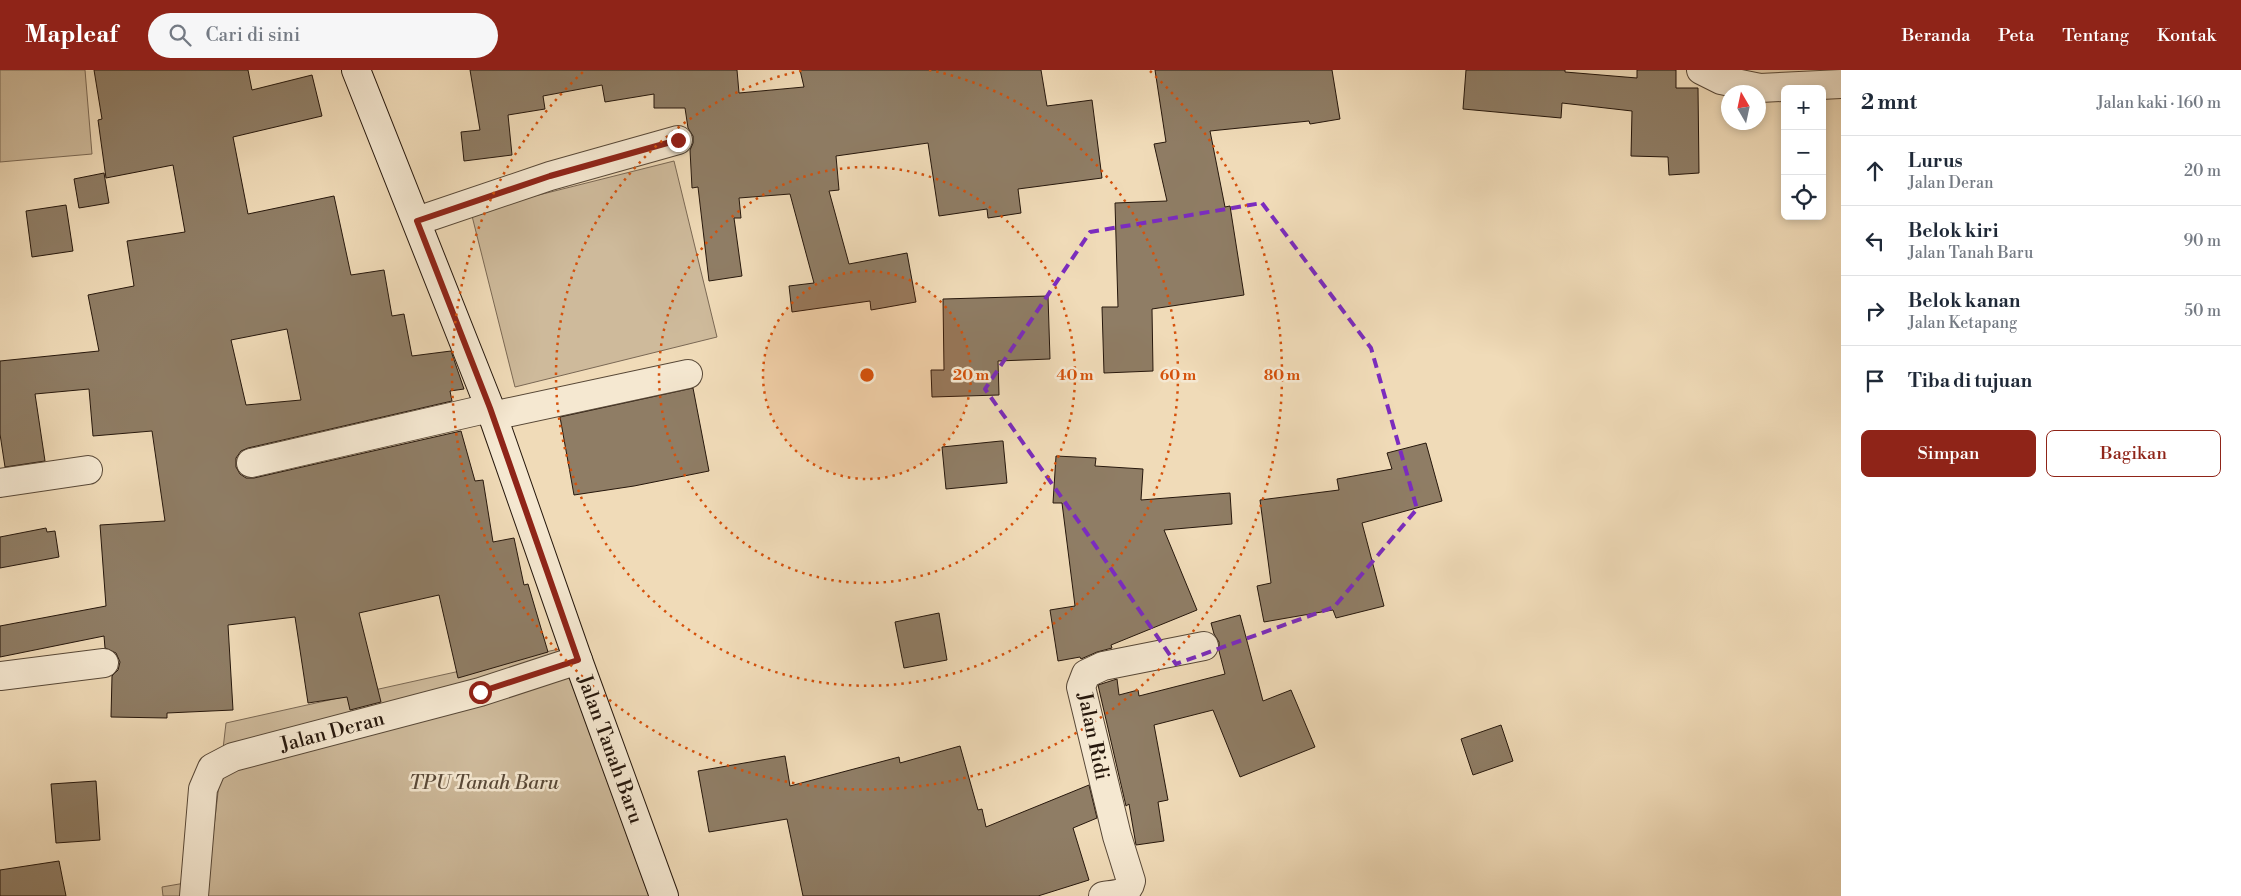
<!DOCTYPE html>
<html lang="id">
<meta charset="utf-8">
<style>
body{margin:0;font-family:"Libre Bodoni",serif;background:#f6f6f7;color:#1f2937}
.controls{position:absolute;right:15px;top:15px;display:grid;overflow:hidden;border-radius:8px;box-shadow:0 2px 8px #0003}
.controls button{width:45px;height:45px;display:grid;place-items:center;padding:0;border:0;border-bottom:1px solid #e0e1e3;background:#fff;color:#1f2937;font:25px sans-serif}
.compass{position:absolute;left:1721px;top:15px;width:45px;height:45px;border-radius:50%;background:#fff;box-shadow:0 2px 8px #0003;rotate:351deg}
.stop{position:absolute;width:15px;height:15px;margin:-11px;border:4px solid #8f2418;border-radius:50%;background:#fff}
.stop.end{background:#8f2418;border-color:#fff;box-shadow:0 1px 5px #0008}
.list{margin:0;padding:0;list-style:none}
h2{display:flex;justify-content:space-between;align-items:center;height:65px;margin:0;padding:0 20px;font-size:21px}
h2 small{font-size:16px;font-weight:400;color:#747a83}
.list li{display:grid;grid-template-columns:32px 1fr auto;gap:15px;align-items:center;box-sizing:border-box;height:70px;padding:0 20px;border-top:1px solid #e0e1e3}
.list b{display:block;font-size:19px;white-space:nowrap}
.list p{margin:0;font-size:16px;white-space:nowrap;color:#747a83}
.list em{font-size:16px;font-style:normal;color:#747a83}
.actions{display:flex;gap:10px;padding:15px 20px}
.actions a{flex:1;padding:11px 0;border:1px solid #8f2418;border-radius:8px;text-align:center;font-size:18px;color:#8f2418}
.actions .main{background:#8f2418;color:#fff}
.icon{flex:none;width:28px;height:28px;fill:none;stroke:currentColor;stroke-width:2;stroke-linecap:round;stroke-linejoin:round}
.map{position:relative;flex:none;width:1841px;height:826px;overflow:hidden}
header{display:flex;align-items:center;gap:30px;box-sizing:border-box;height:70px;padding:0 25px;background:#8f2418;color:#fff}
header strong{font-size:24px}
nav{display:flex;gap:28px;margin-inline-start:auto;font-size:18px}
.search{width:350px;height:45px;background:#f6f6f7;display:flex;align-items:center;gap:12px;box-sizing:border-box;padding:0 18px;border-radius:28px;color:#747a83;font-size:19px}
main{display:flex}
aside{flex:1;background:#fff}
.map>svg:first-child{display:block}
</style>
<header>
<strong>Mapleaf</strong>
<div class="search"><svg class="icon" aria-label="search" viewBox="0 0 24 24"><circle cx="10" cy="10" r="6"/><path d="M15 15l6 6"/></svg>Cari di sini</div>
<nav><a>Beranda</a><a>Peta</a><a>Tentang</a><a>Kontak</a></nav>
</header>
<main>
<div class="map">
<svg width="1841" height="826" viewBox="0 0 1841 826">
<rect width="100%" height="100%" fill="#f0dbb8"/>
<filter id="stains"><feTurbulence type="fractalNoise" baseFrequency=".004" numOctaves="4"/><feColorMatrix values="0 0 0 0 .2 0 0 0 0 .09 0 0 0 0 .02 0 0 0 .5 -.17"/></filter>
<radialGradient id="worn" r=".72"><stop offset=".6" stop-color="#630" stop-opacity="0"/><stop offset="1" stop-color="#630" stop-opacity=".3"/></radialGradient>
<g fill="#ceba9b" stroke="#7a6854">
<polygon points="0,0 85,0 92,84 0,92"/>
<polygon points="674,91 717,267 515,317 471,142"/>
<polygon points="559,579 649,826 163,826 162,817 208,809 226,653"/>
</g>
<g fill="#8f7d65" stroke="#26170c" fill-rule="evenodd">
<path d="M94,0H248L252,20L312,5L322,46L233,67L248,144L334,126L351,205L384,200L392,246L404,244L412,286L451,281L464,319L450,321L452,331L248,378L241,381L236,388V397L240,404L246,408H254L461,361L475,411L483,410L493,472L514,468L524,515L528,514L548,582L458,608L439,525L359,543L381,632L350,640L347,627L308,633L295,547L228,555L233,640L167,643V648L111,647L112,606L118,600L120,592L116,583L105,578L104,566L0,587V556L106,536L100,455L165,451L152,361L93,366L89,319L35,324L45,391L5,397L0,364V291L99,281L88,225L134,216L127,171L185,162L173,95L106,108L98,50L102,49ZM287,259L301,330L246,335L231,270Z"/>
<polygon points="470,0 737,0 739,23 804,17 800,0 1041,0 1047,36 1092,30 1102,108 1018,119 1021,143 988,148 987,139 939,146 928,73 836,86 839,120 829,121 849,194 907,183 916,232 871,240 870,231 792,242 789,216 814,213 790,124 739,128 741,148 734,148 742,206 709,211 698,117 692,118 690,80 693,73 693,66 688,58 685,38 654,38 654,24 605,32 602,15 543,26 545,39 508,45 512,85 464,91 461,62 480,60"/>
<polygon points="1155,0 1332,0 1340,49 1310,54 1309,51 1210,61 1225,137 1230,136 1244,225 1152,239 1153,301 1104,303 1102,237 1118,237 1115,133 1167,131 1154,74 1166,72"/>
<polygon points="1466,0 1565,0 1565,2 1637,8 1637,0 1676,0 1676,18 1698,18 1699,103 1669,105 1668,87 1631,86 1632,41 1562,33 1561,48 1463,39"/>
<polygon points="104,103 109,133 79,138 74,109"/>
<polygon points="66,135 73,181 32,187 26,141"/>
<polygon points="1048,226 1050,289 998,291 999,325 932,327 931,300 944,300 943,229"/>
<polygon points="693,318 709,401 634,416 574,425 560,347"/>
<polygon points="1001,371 1003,371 1007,413 946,419 942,377"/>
<polygon points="1426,373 1442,431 1362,453 1384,536 1336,548 1333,540 1264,552 1257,516 1271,513 1260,430 1339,420 1337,409 1392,399 1387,383"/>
<polygon points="1056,386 1096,388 1095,396 1143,399 1141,430 1230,423 1232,454 1164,460 1197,540 1111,575 1112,578 1097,582 1081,589 1080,587 1058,591 1050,540 1075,536 1062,433 1053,433"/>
<polygon points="46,458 47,462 55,461 59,487 0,498 0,467"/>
<polygon points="939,543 947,590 904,598 895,552"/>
<polygon points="1240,545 1263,631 1291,620 1315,677 1240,707 1213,640 1154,655 1168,730 1158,732 1164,771 1136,775 1129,734 1126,736 1098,615 1117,609 1119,625 1138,620 1139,626 1225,604 1219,581 1219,572 1214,564 1211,553"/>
<polygon points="1501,655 1513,691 1473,705 1461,669"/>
<polygon points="960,676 978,740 982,739 986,757 1089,715 1097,748 1073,758 1089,810 1038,826 803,826 787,749 709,762 698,701 785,686 790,716 899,687 900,693"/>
<polygon points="96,711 100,770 56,773 51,714"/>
<polygon points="59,791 66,826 0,826 0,800"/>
</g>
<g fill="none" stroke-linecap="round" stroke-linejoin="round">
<g stroke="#584837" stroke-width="30">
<g id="street">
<polyline points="1701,0 1721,10 1760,18 1841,14"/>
<polyline points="417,151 550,106 678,70"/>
<polyline points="492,346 688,304"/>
<polyline points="251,393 490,338"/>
<polyline points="0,413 88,400"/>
<polyline points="0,606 104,593"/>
<polyline points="194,826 203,719 212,698 233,687 480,622 578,590"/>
<path d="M1103,826C1115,824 1128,825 1131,811L1117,766L1081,617L1086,604L1103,596L1204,576"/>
</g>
</g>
<g stroke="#26170c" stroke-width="30">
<polyline id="secondary" points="356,0 490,338 578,590 664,826"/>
</g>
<use href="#street" stroke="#f5e8d1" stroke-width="28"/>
<use href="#secondary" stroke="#f5e8d1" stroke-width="28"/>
</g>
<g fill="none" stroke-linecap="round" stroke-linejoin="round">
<polyline stroke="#8f2418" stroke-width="6" points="480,622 578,590 490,338 417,151 550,106 678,70"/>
</g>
<path fill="none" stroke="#7b2cbf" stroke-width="4" stroke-dasharray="10 6" stroke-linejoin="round" d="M1262,133L1371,278L1417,439L1334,537L1176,594L1086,462L985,319L1090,162Z"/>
<circle cx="867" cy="305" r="104" fill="#d5520c" fill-opacity=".12"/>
<g fill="none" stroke="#d5520c" stroke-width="2.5" stroke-dasharray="2.5 5">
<circle cx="867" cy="305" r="104"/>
<circle cx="867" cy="305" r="208"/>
<path d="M929 0A311 311 0 1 1 805 0"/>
<path d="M1150 1A415 415 0 1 1 584 1"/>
</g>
<g text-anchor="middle" stroke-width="5" stroke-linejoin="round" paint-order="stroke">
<g font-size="20" fill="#26170c" stroke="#f5e8d1">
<text transform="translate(332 661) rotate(-15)" y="7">Jalan Deran</text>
<text transform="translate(1094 666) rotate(78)" y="7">Jalan Ridi</text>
<text transform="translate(611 679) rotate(70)" y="7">Jalan Tanah Baru</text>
</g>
<g font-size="20" font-style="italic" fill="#584837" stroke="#f5e8d1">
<text x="484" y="719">TPU Tanah Baru</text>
</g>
</g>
<circle cx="867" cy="305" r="8" fill="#d5520c" stroke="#f5e8d1" stroke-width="2.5"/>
<g font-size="15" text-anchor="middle" font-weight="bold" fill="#d5520c" stroke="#f5e8d1" stroke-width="5" stroke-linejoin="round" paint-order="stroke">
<text x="971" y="310">20 m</text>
<text x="1075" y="310">40 m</text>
<text x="1178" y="310">60 m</text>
<text x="1282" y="310">80 m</text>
</g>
<rect width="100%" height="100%" filter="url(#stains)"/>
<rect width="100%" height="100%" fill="url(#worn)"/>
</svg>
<div class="controls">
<button>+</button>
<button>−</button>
<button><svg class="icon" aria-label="locate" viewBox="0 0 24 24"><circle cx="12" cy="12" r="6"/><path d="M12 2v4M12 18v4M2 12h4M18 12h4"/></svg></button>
</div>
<svg class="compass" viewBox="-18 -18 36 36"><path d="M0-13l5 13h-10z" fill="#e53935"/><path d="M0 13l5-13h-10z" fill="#747a83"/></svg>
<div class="stop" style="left:480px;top:622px"></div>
<div class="stop end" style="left:678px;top:70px"></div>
</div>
<aside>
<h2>2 mnt<small>Jalan kaki · 160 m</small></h2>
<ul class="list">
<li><svg class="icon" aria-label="ahead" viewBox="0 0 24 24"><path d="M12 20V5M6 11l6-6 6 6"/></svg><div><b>Lurus</b><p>Jalan Deran</p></div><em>20 m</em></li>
<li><svg class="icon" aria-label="left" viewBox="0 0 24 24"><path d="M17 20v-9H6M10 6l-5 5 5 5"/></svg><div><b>Belok kiri</b><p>Jalan Tanah Baru</p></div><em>90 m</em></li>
<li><svg class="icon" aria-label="right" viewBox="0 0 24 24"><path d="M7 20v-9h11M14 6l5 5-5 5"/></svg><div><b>Belok kanan</b><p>Jalan Ketapang</p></div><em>50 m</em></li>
<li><svg class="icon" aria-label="arrive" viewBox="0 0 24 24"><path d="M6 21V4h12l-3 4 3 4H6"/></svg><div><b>Tiba di tujuan</b></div></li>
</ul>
<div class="actions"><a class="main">Simpan</a><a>Bagikan</a></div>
</aside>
</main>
